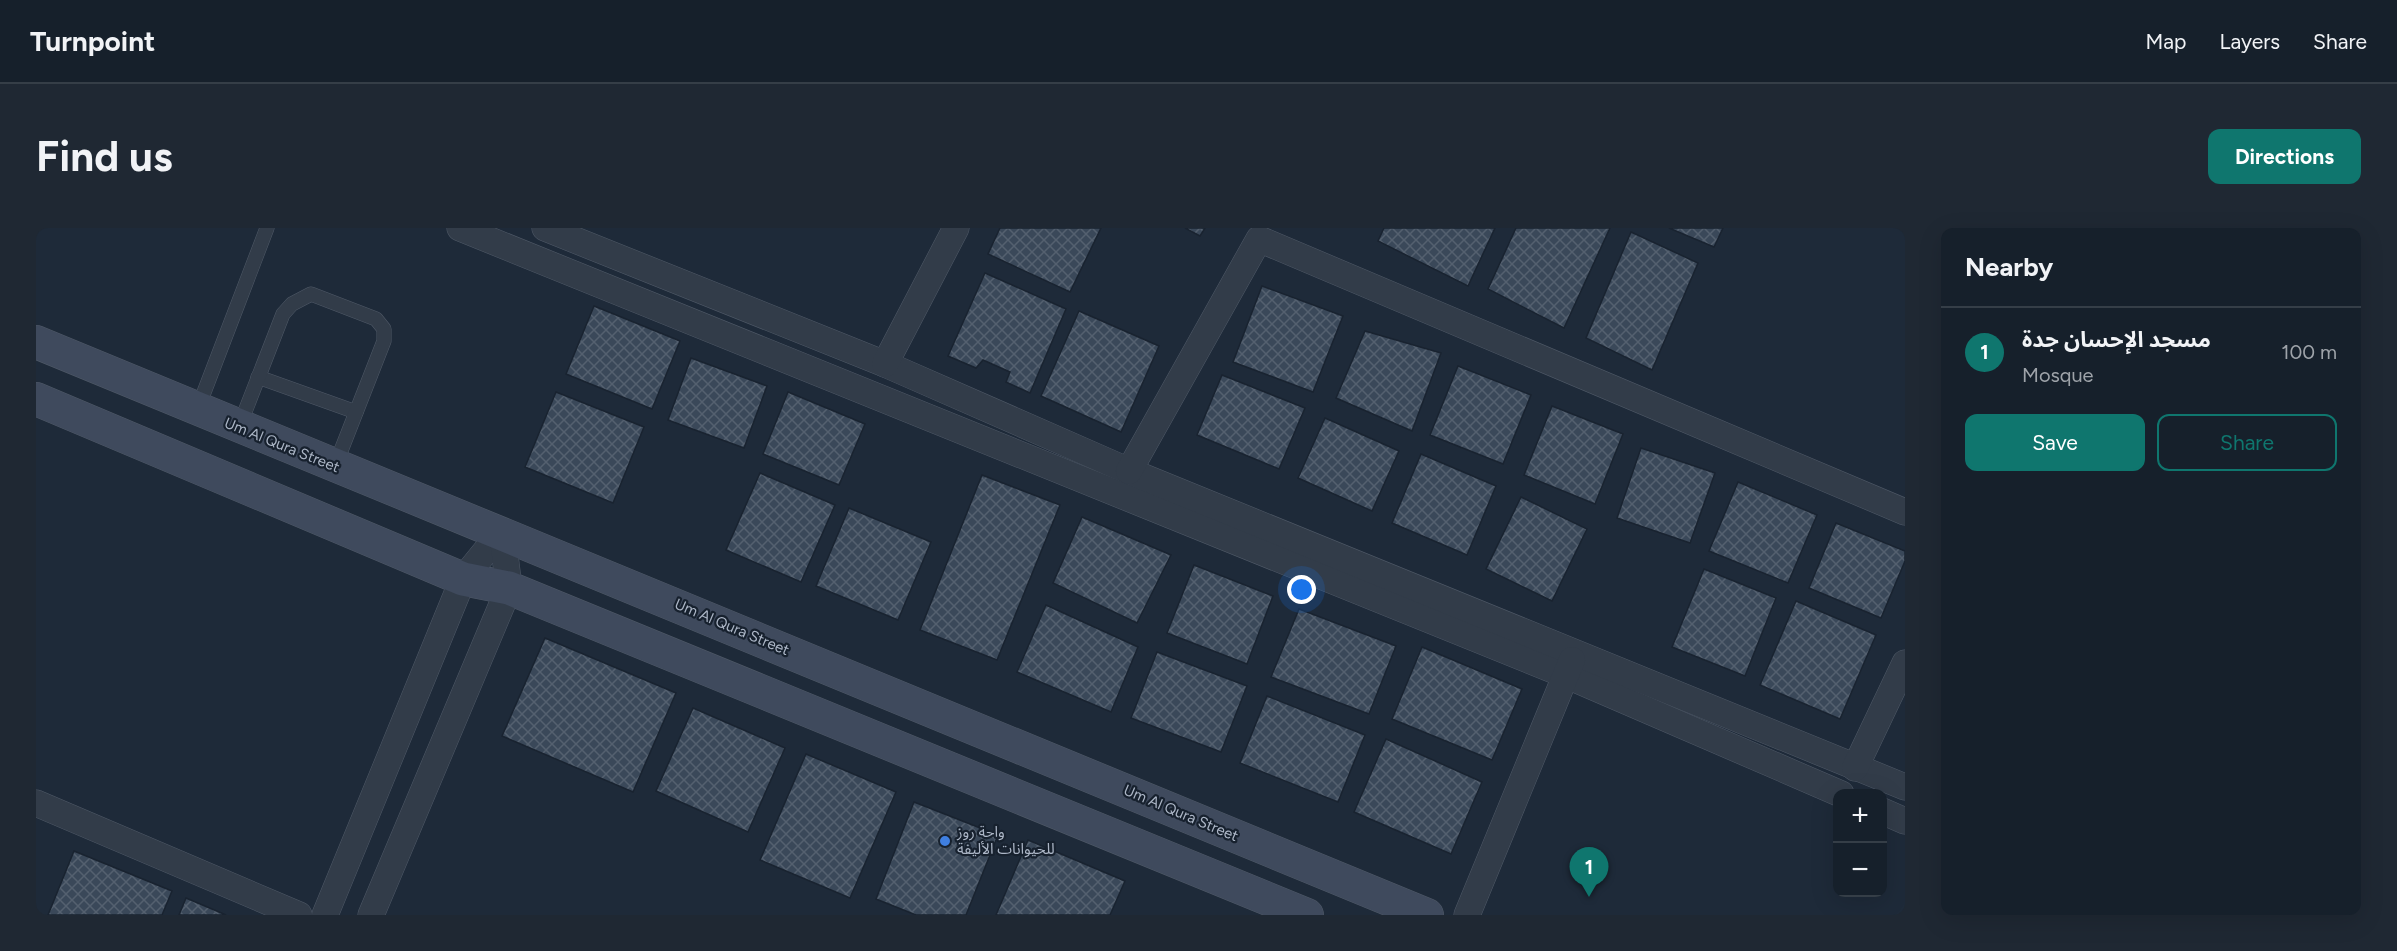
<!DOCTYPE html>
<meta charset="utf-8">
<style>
body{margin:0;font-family:Figtree,"Noto Sans Arabic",sans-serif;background:#1f2833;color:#f1f3f6}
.controls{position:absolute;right:18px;bottom:18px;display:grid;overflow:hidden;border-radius:12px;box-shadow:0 6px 24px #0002}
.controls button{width:54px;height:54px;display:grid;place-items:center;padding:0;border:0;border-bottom:2px solid #353e47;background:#16202b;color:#f1f3f6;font:30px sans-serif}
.you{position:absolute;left:1266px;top:362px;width:21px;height:21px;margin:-15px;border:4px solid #fff;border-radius:50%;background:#1a73e8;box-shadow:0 0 0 9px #1a73e833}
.badge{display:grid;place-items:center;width:39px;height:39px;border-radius:50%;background:#0f766e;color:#fff;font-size:20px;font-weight:700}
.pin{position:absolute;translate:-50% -50px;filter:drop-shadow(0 2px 3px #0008)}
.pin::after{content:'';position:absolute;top:32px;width:21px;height:18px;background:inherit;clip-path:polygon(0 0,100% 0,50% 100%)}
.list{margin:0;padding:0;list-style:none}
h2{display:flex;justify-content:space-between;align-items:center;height:78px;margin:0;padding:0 24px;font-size:26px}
h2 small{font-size:20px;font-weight:400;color:#9ea3a9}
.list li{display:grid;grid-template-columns:39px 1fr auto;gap:18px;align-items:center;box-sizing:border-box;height:90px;padding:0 24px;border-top:2px solid #353e47}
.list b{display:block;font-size:22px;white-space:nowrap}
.list p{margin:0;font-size:20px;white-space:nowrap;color:#9ea3a9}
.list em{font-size:20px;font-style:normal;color:#9ea3a9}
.actions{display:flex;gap:12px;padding:18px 24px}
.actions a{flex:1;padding:14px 0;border:2px solid #0f766e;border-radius:12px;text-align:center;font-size:21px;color:#0f766e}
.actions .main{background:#0f766e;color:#fff}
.map{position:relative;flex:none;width:1869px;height:687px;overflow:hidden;border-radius:12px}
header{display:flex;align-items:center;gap:36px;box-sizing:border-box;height:84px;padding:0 30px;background:#16202b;border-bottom:2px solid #353e47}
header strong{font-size:28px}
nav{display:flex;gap:33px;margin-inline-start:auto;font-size:21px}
.intro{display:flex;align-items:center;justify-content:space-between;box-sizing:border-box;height:144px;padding:0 36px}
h1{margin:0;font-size:42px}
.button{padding:15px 27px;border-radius:12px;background:#0f766e;color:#fff;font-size:21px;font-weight:700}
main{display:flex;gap:36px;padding:0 36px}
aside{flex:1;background:#16202b;border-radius:12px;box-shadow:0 6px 24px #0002}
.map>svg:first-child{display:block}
</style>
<header>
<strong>Turnpoint</strong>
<nav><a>Map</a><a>Layers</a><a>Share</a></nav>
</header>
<div class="intro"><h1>Find us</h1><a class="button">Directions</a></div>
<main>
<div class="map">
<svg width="1869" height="687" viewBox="0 0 1869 687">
<defs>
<pattern id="building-cross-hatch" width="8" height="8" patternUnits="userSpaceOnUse" patternTransform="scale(1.5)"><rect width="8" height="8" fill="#3a4859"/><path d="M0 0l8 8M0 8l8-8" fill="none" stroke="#54606f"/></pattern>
</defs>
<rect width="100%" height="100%" fill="#1e2a39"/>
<g fill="url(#building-cross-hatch)" stroke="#192330" stroke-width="1.5">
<polygon points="964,0 1065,0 1034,64 952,26"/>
<polygon points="1149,0 1169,0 1164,8"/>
<polygon points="1348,0 1459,0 1432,58 1342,13"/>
<polygon points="1480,0 1574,0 1528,100 1452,61"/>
<polygon points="1633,0 1687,0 1678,19"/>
<polygon points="1595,4 1662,35 1616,142 1550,110"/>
<polygon points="949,45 1030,81 994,165 970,154 974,144 947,132 940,140 912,128"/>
<polygon points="1226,58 1307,88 1277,164 1197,134"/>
<polygon points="558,78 644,113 616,181 530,146"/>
<polygon points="1043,83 1123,118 1085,204 1005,168"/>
<polygon points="1329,103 1405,125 1376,203 1300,170"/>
<polygon points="655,130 731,158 708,220 632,192"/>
<polygon points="1422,138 1495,167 1467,236 1394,207"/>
<polygon points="1186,147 1269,180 1243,241 1161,207"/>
<polygon points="520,164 608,199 577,275 489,239"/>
<polygon points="752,164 829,196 803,257 727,226"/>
<polygon points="1516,178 1587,206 1559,276 1488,247"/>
<polygon points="1289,190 1363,223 1336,283 1262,250"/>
<polygon points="1605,220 1679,245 1654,315 1581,290"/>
<polygon points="1385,226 1460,258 1431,327 1356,295"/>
<polygon points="724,245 799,277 765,354 690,322"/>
<polygon points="946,247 1024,277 961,432 884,402"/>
<polygon points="1702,254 1781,287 1752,355 1673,323"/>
<polygon points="1485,269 1551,301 1516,373 1450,341"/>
<polygon points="813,280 895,314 862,392 780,358"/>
<polygon points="1046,289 1135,327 1101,395 1017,355"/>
<polygon points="1800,295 1869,323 1869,333 1845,390 1773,360"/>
<polygon points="1158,337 1237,368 1211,436 1131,405"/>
<polygon points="1668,341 1740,370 1709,448 1636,419"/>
<polygon points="1760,373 1840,407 1804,491 1724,457"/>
<polygon points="1010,377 1102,419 1075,484 981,444"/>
<polygon points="1263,381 1360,418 1333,486 1235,449"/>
<polygon points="509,410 640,465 597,564 466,508"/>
<polygon points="1386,419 1486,461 1456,532 1356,491"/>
<polygon points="1121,424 1211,458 1185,524 1095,490"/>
<polygon points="1231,468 1329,507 1302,574 1204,535"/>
<polygon points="657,480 749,520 712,604 620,563"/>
<polygon points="1350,511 1446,554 1415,626 1318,584"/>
<polygon points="770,526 860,564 814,670 724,632"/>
<polygon points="878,574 962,607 930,687 880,687 840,671"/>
<polygon points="992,612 1089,653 1074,687 960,687"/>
<polygon points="38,623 136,663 126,687 12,687"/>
<polygon points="150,670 190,687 143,687"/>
</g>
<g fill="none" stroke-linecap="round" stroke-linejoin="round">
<g stroke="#4f5967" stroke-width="15">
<g id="service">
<polyline points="222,149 320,184"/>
<polyline points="162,180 231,0"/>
<polyline points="203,199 247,86 256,76 275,66 340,91 348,101 348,113 299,238"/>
</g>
</g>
<g stroke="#4f5967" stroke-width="27">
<g id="minor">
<polyline points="424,0 1532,448 1805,566"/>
<polyline points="509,0 849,136 1093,243 1869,559"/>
<polyline points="849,136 920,0"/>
<polyline points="1093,243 1223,11 1869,284"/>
<polyline points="1819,540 1869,435"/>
<polyline points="0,575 263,687"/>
<polyline points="1846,583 1869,593"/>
<polyline points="289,687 427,351 466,303"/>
<polyline points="335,687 473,360 466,303"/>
<polyline points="1431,687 1536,432"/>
</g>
</g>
<g stroke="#4f5967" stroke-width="34">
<g id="secondary">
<polyline points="0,114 1391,687"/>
<polyline points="0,171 427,351 473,360 1271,687"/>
</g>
</g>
<use href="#service" stroke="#323c49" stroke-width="14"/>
<use href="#minor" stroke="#323c49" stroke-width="26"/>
<use href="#secondary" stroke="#3f4a5d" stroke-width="33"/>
</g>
<circle fill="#3f7fe0" stroke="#17212e" stroke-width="2" cx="909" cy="613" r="6"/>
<g text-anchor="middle" stroke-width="4.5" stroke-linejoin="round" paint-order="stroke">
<g font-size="15" fill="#acb6c6" stroke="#17212e">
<text transform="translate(246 217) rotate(22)" y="5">Um Al Qura Street</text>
<text transform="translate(696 399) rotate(23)" y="5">Um Al Qura Street</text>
<text transform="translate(1145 585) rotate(23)" y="5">Um Al Qura Street</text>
</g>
<g font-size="15" fill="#acb6c6" stroke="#17212e" text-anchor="start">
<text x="921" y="609">واحة روز<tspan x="921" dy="17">للحيوانات الأليفة</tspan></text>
</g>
</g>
</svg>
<div class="controls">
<button>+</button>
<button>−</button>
</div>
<div class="you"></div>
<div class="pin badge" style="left:1553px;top:669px">1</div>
</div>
<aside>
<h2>Nearby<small></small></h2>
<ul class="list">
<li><span class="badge">1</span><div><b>مسجد الإحسان جدة</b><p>Mosque</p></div><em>100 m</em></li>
</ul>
<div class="actions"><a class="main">Save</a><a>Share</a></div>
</aside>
</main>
